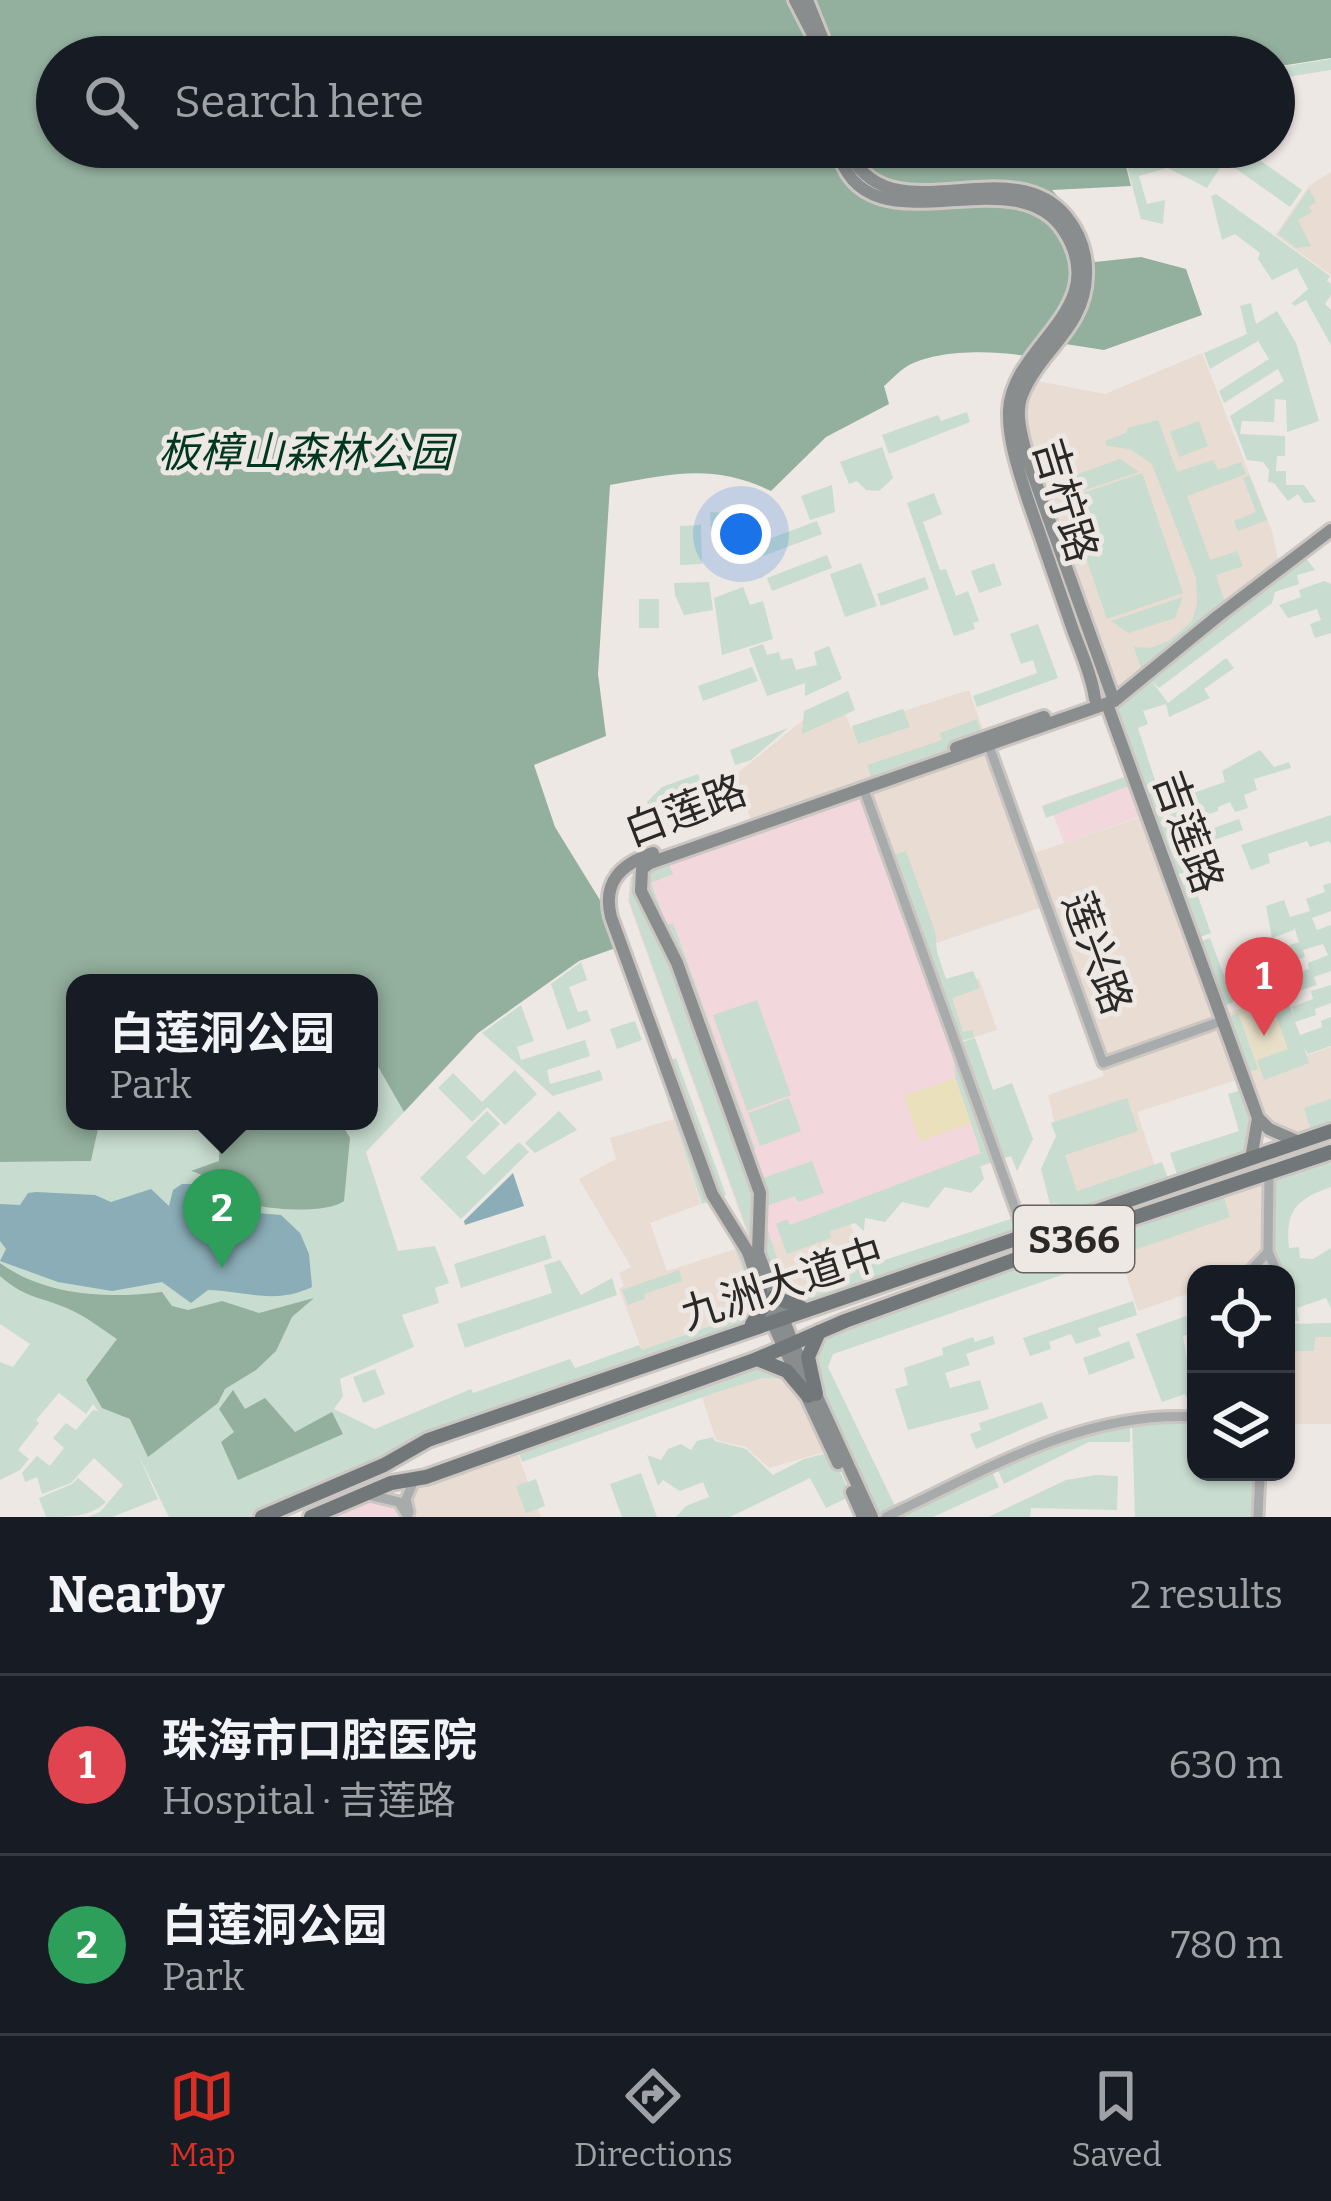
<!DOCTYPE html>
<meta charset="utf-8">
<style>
body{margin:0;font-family:Bitter,"Noto Sans SC",serif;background:#242831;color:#f1f3f6}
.controls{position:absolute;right:36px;bottom:36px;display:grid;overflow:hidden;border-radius:24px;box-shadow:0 3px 9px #0004}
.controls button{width:108px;height:108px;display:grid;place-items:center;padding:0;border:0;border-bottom:3px solid #363941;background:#171b24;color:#f1f3f6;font:60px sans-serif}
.you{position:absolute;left:741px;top:534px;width:42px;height:42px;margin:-30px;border:9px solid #fff;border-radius:50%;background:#1a73e8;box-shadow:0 0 0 18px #1a73e833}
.badge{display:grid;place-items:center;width:78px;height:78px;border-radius:50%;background:#d93025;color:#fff;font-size:39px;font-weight:700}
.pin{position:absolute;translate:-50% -99px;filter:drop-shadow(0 3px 6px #0008)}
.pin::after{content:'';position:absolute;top:63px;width:42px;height:36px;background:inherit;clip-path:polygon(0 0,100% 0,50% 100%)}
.popup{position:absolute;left:66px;top:974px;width:312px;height:156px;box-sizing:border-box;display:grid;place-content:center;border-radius:24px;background:#171b24;filter:drop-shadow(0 3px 9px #0005);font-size:39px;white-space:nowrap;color:#9ea1a6}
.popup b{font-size:45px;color:#f1f3f6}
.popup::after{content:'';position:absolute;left:50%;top:100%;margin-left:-24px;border:24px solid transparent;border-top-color:#171b24}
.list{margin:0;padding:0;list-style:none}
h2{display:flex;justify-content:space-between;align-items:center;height:156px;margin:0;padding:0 48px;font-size:51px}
h2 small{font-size:39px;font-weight:400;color:#9ea1a6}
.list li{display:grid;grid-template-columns:78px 1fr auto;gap:36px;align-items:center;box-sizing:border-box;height:180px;padding:0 48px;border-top:3px solid #363941}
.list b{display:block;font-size:45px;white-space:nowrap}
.list p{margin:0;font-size:39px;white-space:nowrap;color:#9ea1a6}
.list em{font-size:39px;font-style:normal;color:#9ea1a6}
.icon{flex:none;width:66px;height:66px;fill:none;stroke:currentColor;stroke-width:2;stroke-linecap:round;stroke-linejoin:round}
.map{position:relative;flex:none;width:1331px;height:1517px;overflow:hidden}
.search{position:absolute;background:#171b24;box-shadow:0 3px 9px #0004;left:36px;right:36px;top:36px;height:132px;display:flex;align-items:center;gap:30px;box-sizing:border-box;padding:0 42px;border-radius:66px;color:#9ea1a6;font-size:45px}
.sheet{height:516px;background:#171b24}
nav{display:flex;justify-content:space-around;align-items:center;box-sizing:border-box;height:168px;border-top:3px solid #363941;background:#171b24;font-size:33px;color:#9ea1a6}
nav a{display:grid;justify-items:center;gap:6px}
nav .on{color:#d93025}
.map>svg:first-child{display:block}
</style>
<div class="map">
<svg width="1331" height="1517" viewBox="0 0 1331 1517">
<rect width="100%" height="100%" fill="#eee8e4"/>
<g fill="#e8dcd3">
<polygon points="1331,172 1331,275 1275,235 1309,186"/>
<polygon points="1202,353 1272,531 1280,569 1125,691 1111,692 1027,458 1020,408 1034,376 1037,381 1105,394"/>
<polygon points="969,690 986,738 751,820 734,776 807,717 842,705 851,728"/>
<polygon points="989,746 1028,855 1147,815 1243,1078 1137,1112 1163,1190 1077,1219 1048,1095 1104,1076 1045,906 922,948 864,787"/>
<polygon points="979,978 997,1030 957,1043 939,992"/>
<polygon points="1331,1047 1331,1131 1299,1142 1269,1129 1243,1078"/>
<polygon points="674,1119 701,1204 650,1223 667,1271 735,1249 753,1297 749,1311 642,1350 619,1289 624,1286 619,1273 631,1267 579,1179 616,1159 610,1138"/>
<polygon points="1269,1174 1268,1252 1245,1274 1196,1274 1196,1291 1138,1311 1110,1225"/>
<polygon points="847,1216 876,1291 801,1308 753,1250"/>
<polygon points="1286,1329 1331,1330 1331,1424 1286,1424"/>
<polygon points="734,1358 750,1359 786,1371 832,1450 769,1468 746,1447 716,1440 694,1372"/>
<polygon points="512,1438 541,1517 410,1517 410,1487 416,1476"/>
</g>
<g fill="#f2d8dd">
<polygon points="1132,774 1147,814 1064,843 1049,803"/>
<polygon points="864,787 1000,1160 753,1250 628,901 630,877 646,864"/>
<polygon points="364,1495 388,1498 408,1517 311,1517"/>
</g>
<polygon fill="#e8dfc9" points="1284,993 1307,1056 1243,1078 1220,1016"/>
<g fill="#c8dccf">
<polygon points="1331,59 1331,70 1274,79 1274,68"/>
<polygon points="1122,147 1144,147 1154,163 1167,168 1139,176 1147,204 1165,200 1163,224 1141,219"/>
<polygon points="1146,147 1233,147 1207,188 1154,161"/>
<polygon points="1247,151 1302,190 1290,207 1235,168"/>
<polygon points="1309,189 1316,202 1309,206 1312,212 1298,220 1311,246 1296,248 1278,234"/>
<polygon points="1216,194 1330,276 1327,281 1331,284 1331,295 1325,304 1331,310 1331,345 1306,300 1294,306 1292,303 1308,289 1297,268 1272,280 1258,259 1260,253 1235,234 1222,240 1211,196"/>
<polygon points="1251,303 1256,324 1277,311 1296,343 1319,421 1287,432 1286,400 1275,399 1274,422 1242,421 1240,434 1285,436 1285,456 1277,456 1276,471 1286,471 1286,485 1304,485 1316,502 1304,503 1298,494 1288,501 1274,483 1268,482 1269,470 1263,462 1247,460 1230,416 1284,381 1278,369 1224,403 1219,391 1269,359 1258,341 1210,369 1204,353 1247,334 1240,306"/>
<polygon points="967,412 970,422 889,454 882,435 938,415 941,421"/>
<polygon points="1158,420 1177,472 1213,460 1218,470 1241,462 1246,474 1187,496 1210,560 1237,551 1243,566 1216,575 1226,605 1199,627 1195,624 1198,629 1143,674 1134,647 1150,648 1169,641 1192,621 1197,604 1196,578 1152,464 1130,449 1107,446 1105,441 1126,433 1128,428"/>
<polygon points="1199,421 1208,446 1179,457 1170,432"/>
<polygon points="882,447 893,478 879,491 866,490 857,481 849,484 840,462"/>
<polygon points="1120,459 1139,472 1067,496 1073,476"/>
<polygon points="1142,473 1183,593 1107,619 1066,499"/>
<polygon points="1249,475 1267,520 1238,531 1234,521 1256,512 1243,478"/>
<polygon points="832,485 835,512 810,520 801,496"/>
<polygon points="934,493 942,514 923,522 940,570 946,569 956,596 968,591 979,621 973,623 975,629 954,636 907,503"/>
<polygon points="710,512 761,515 728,553 727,534 711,534"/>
<polygon points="817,521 822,534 763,556 758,543"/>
<polygon points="701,525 702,564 680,565 680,526"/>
<polygon points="1302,553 1315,570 1297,575 1299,584 1275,592 1272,603 1159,688 1151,680 1168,703 1226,658 1234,668 1204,689 1210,698 1169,717 1166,704 1143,711 1148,724 1138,728 1167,817 1164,803 1225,782 1222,771 1260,750 1274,767 1289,762 1291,768 1254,779 1257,790 1244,795 1248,808 1235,812 1230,802 1218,807 1218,811 1203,816 1200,811 1170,825 1175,842 1239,819 1243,830 1179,852 1185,872 1173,876 1109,705"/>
<polygon points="827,555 832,568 772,591 767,578"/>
<polygon points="861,563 877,606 845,617 830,574"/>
<polygon points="994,563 1002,585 979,593 971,571"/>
<polygon points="925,577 929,589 881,606 877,594"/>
<polygon points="1324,581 1331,584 1331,633 1315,638 1310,624 1321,620 1317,609 1288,618 1279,605 1301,597 1299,590"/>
<polygon points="709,582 713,610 684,615 675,595 674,583"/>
<polygon points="743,587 750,605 763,601 773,639 722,655 714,598"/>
<polygon points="1183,597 1175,618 1128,633 1111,621"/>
<rect x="639" y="599" width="20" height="29"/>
<polygon points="1038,624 1058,678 977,707 973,696 1037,673 1033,660 1021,664 1010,634"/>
<polygon points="763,644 767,655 779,652 781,660 792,658 796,670 817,665 814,652 829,646 842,679 805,696 805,683 767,696 749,649"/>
<polygon points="752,667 758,681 703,701 698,686"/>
<polygon points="848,691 855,710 802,734 804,711"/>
<polygon points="903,709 910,727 858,744 852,726"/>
<polygon points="977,719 983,737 871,776 867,765 942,740 940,733"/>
<polygon points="788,728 751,760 735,765 730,750"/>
<polygon points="698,774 706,797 653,817 647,802 662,787"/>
<polygon points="1131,775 1134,784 1046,818 1042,806"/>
<polygon points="1331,815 1331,845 1329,841 1310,847 1307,841 1268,854 1270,863 1251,870 1241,845"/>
<polygon points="906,851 935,931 937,952 946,979 973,971 980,988 952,998 963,1032 972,1030 974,1037 953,1043 887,857"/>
<path d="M667,859L673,874L651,883L667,925L673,923L755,1148L751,1176L787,1291C811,1292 841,1283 860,1268L1059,1203L1050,1204L1041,1169L1056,1136L1051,1123L1127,1098L1138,1131L1065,1155L1077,1191L1162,1162L1171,1186L801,1307L768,1288L629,901L631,878L648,865Z"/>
<polygon points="1190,874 1211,933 1194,939 1173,880"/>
<polygon points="1331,883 1331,911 1312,918 1317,930 1331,925 1331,971 1314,977 1317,985 1286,995 1282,978 1309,969 1308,963 1328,955 1323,944 1303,950 1305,957 1279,966 1275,950 1299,942 1294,926 1294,930 1272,938 1266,906 1284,900 1290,917 1310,911 1306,899 1325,892 1323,885"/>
<polygon points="1210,938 1234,1002 1219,1008 1196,943"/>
<polygon points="581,962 587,980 569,987 578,1012 587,1010 591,1021 567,1030 551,984"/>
<polygon points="1331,985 1331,1003 1315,1009 1316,1015 1295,1022 1300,1035 1322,1027 1321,1021 1331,1017 1331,1046 1308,1054 1304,1047 1309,1063 1264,1080 1257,1060 1288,1049 1272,1004 1287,998 1294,1016 1292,1007 1313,999 1311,991"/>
<polygon points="757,1000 791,1095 747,1111 713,1015"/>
<polygon points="521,1005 534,1041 517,1047 521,1060 585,1040 590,1056 547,1070 550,1084 600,1070 603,1080 553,1096 482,1033"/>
<polygon points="1238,1013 1258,1069 1245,1073 1225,1018"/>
<polygon points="635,1021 642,1040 617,1049 610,1029"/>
<polygon points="975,1038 993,1090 1012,1083 1033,1139 1017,1171 1011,1156 980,1166 984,1179 971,1193 945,1187 928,1208 902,1202 885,1222 865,1218 864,1231 855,1223 830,1231 831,1238 787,1254 776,1224 787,1219 790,1225 981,1153 955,1076 953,1045"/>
<polygon points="369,1051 404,1112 366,1152 398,1251 435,1246 449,1283 435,1288 439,1303 402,1315 414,1347 340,1379 343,1396 334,1409 375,1429 471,1389 473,1393 570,1359 575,1368 639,1345 642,1350 749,1312 753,1297 735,1249 744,1246 760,1291 759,1316 721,1346 384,1464 261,1517 169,1517 136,1450 158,1499 112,1517 88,1517 100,1512 123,1485 94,1458 71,1483 42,1494 37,1477 25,1482 22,1473 37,1456 50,1466 64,1448 53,1438 66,1423 76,1430 93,1410 98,1411 93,1404 86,1414 59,1393 36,1420 39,1423 18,1450 29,1459 20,1470 0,1480 0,1362 13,1367 30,1344 0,1324 0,1162 91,1161 98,1128 103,1121 369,1121"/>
<polygon points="676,1058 726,1195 702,1204 656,1065"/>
<polygon points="515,1070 537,1094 505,1125 487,1107 472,1122 438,1088 453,1073 482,1102"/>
<polygon points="1245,1089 1255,1119 1248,1158 1179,1181 1170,1153 1239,1131 1228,1094"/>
<polygon points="789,1098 801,1131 760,1146 748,1113"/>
<polygon points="1331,1099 1331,1128 1312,1134 1304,1108"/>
<polygon points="487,1111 500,1124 466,1157 484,1175 519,1142 529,1152 461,1219 420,1178"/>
<polygon points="559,1111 577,1130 535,1153 525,1143"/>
<path d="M1331,1154V1187C1296,1199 1285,1211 1289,1248L1299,1247L1300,1258L1313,1259L1331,1248V1308L1326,1298L1297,1308L1299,1321L1286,1320V1274L1281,1273L1270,1252L1272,1175Z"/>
<polygon points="812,1161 824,1193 798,1202 795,1196 767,1206 758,1180"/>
<polygon points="1222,1192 1230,1217 1123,1254 1114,1229"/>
<polygon points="1108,1230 1117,1256 833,1354 828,1367 897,1510 875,1517 812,1371 819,1337"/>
<polygon points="545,1235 552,1258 461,1288 454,1264"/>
<polygon points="560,1260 581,1295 612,1278 617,1295 465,1348 457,1324 552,1293 544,1265"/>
<polygon points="679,1270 682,1281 644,1294 645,1299 628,1305 622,1290"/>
<polygon points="1133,1301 1137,1315 1098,1328 1101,1336 1076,1344 1071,1334 1049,1342 1051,1349 1030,1356 1023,1338"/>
<polygon points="1186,1316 1192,1333 1183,1336 1190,1378 1196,1376 1196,1397 1188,1400 1185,1394 1162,1402 1136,1334"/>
<polygon points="1331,1323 1331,1337 1315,1337 1314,1351 1291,1351 1286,1422 1286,1324"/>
<polygon points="993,1336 995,1344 966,1354 970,1365 945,1373 950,1388 980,1380 989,1409 908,1430 895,1389 908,1385 904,1368 943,1355 942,1348 973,1337 975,1342"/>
<polygon points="1129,1341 1135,1358 1089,1375 1083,1358"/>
<polygon points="734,1359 751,1359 786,1378 762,1378 711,1394 522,1462 514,1440"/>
<polygon points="375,1369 385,1394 363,1403 353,1377"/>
<polygon points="1042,1402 1048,1418 976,1449 970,1434 981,1430 979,1423"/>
<polygon points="1196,1417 1196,1472 1259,1472 1258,1517 1135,1517 1132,1418"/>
<polygon points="1130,1421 1130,1442 1089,1442 1004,1484 997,1468 1057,1439"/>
<polygon points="713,1437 715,1441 746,1449 773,1475 804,1459 831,1452 851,1496 826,1508 810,1478 730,1517 676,1517 686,1506 709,1497 703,1482 680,1491 663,1480 658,1486 647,1455 661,1460 668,1449 681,1444 691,1450 697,1441"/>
<polygon points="991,1470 999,1487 933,1517 892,1517"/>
<polygon points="641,1473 657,1517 622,1517 610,1484"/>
<polygon points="1096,1475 1118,1476 1117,1510 1031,1508 1030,1517 988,1517 1066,1480"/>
<path d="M78,1478L106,1502C90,1517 70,1517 46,1517L39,1498L72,1484Z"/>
<polygon points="536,1479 545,1506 526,1513 516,1486"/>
</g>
<g fill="#93af9d">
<path d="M0,0H1331V58L1274,67V57L1131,56L57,57V147H1121L1131,186L1052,190L1083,225L1095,262L1141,257L1186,269L1202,315L1104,350L1059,343L1045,360C1011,350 937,347 906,367C898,372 891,380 884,386L889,404L826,437L771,491C713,463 671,474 610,485L598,674L606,736L534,765L555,827L627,944L579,961L478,1033L404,1112L369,1051V983H75V1121H103L98,1129L91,1161L0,1162Z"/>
<path d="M212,1121H340L350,1138L344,1201C322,1216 255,1209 230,1198C214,1190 209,1175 191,1171L219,1161V1129Z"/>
<path d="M0,1263C45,1296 109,1299 162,1292L172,1306L188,1310L222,1301L259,1313L314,1298L292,1317L276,1351L256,1370L225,1389L218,1403L148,1457L130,1419L102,1408L86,1380L117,1339C103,1330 88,1318 73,1311C45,1297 27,1300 0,1276Z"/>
<polygon points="233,1390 245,1409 265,1398 295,1432 332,1412 343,1434 238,1480 221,1442 234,1432 219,1409"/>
</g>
<polygon fill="#eae0bb" points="955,1078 971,1123 920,1141 904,1096"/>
<g fill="#8aadb7">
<polygon points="513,1173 524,1206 465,1225 464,1221"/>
<path d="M182,1184H193L220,1210L281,1215L300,1233L309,1254L312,1287C274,1305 247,1291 208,1290L191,1303L162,1282L112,1291L58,1282L0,1261L6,1249L0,1241V1204L20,1205L28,1193L36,1192L95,1195L111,1202L151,1189L169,1206L173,1190Z"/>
</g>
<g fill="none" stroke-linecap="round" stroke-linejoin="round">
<g stroke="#cbc6c2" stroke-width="15">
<g id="minor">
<polyline points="989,746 1103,1063 1222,1021"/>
<polyline points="863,787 1025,1236"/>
<polyline points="1269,1174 1268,1252 1278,1274"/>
<polyline points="1247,1274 1268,1252"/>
<polyline points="369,1495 399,1502 408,1517"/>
<polyline points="409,1512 406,1499 415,1478"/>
<path d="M886,1517C985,1471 1083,1410 1196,1417"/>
<polyline points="1258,1517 1260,1472"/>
</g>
</g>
<g stroke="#cbc6c2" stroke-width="18">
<g id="secondary">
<polyline points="795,0 813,35 818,57"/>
<polyline points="807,0 830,57"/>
<path d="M837,147C863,258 1013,152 1064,231C1114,309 1011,345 1009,411C1008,440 1019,472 1028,500C1043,543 1058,586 1073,630C1081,652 1092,676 1095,699"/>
<path d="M847,147C885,241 1009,147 1066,216C1081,234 1087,253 1086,276C1085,328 1040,350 1022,395C1014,415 1023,438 1027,458L1114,701"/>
<polyline points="1107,704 1258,1118 1251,1159"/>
<polyline points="956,748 1044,717"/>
<path d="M653,853C622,864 602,881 611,917L712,1194L748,1252L771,1320L838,1463"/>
<polyline points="1258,1118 1269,1129 1299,1142"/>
<polyline points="852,1492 863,1517"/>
<polyline points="872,1517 793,1344 758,1253 760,1193 677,963 641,891 642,869 650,863 1114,701 1218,616 1331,530"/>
</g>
</g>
<g stroke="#cbc6c2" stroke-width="20">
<g id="primary">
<polyline points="774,1297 802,1308"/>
<polyline points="752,1324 761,1310 760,1291"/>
<polyline points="757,1359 787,1371 808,1396"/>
<polyline points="816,1394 808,1357 819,1332"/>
<polyline points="262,1517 384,1465 428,1440 1331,1131"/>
<polyline points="311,1517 391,1483 426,1477 757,1359 845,1321 1097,1230 1331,1152"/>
</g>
</g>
<use href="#minor" stroke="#a8abac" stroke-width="9"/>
<use href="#secondary" stroke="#898d8e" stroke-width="12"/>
<use href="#primary" stroke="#727879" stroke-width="14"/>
</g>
<g text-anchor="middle" stroke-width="10" stroke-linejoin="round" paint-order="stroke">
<rect fill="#eee8e4" stroke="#666260" stroke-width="3" x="1014" y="1206" width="120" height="66" rx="9"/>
<g font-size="39" font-weight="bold" fill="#2b2927">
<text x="1074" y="1253">S366</text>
</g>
<g font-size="42" font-style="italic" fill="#00371e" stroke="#eee8e4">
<text x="305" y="467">板樟山森林公园</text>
</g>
<g font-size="42" fill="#2b2927" stroke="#eee8e4">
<text transform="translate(1066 500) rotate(73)" y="15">吉柠路</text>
<text transform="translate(685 810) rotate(-21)" y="15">白莲路</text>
<text transform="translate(1189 832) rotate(70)" y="15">吉莲路</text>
<text transform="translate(1098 953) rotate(70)" y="15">莲兴路</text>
<text transform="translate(782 1283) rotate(-18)" y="15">九洲大道中</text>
</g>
</g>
</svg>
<div class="controls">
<button><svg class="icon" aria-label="locate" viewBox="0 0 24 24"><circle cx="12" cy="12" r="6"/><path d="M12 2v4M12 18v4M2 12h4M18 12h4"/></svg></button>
<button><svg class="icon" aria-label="layers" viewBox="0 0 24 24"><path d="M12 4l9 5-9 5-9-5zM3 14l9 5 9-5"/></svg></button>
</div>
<div class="you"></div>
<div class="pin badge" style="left:1264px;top:1036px;background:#e0444e">1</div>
<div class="pin badge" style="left:222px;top:1268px;background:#2e9e5b">2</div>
<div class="popup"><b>白莲洞公园</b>Park</div>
<div class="search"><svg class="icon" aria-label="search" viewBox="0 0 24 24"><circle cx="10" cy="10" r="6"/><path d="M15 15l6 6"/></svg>Search here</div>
</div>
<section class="sheet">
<h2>Nearby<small>2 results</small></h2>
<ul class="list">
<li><span class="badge" style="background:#e0444e">1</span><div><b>珠海市口腔医院</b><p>Hospital · 吉莲路</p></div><em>630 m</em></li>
<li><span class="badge" style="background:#2e9e5b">2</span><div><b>白莲洞公园</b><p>Park</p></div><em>780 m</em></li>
</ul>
</section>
<nav>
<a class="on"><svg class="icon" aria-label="map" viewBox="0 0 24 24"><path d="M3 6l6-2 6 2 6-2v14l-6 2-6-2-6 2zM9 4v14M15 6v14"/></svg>Map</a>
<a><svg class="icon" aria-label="directions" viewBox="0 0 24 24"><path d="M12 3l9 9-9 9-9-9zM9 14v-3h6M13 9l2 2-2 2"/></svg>Directions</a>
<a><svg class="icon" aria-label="saved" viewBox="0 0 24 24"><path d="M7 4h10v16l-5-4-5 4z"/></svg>Saved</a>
</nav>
